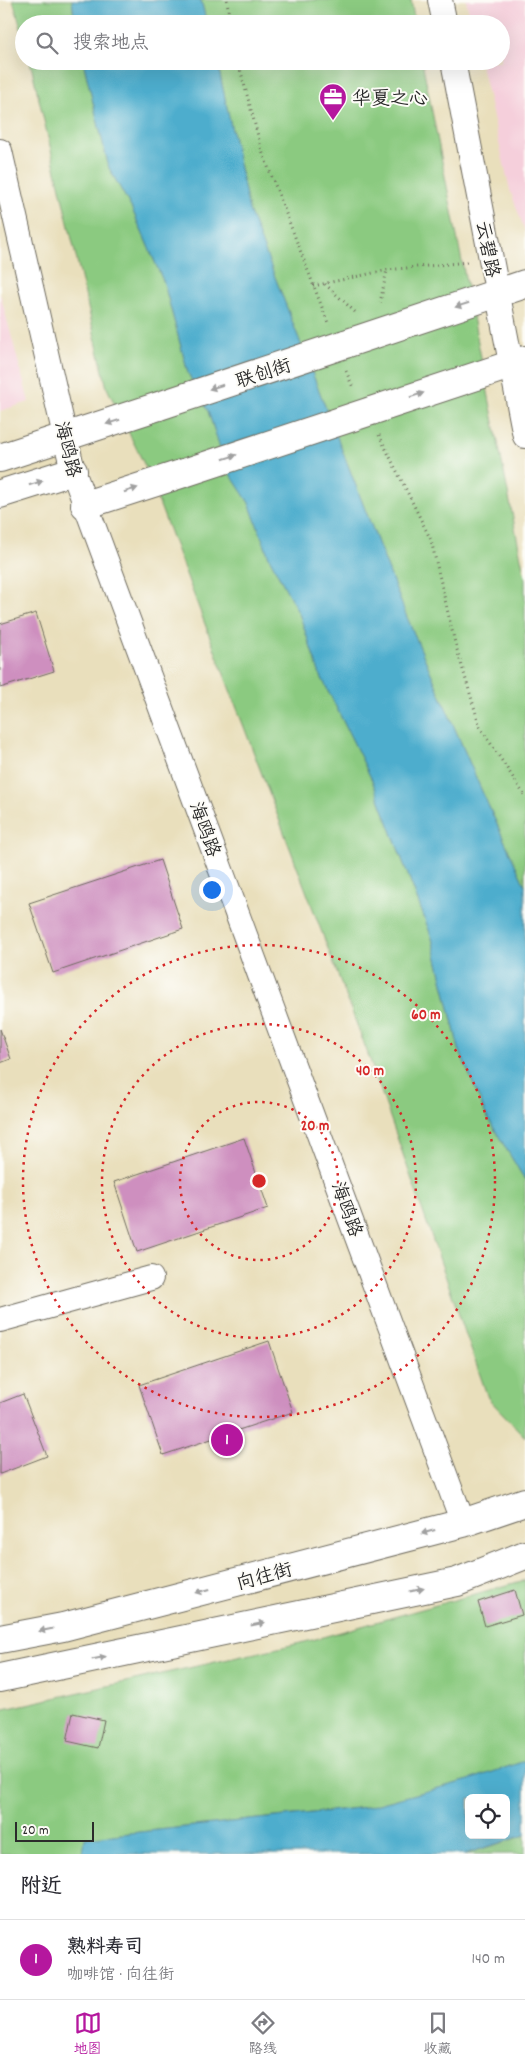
<!DOCTYPE html>
<html lang="zh">
<meta charset="utf-8">
<style>
body{margin:0;font-family:Dekko,"LXGW WenKai TC",sans-serif;background:#f7f7f7;color:#2b2b33}
.controls{position:absolute;right:15px;bottom:15px;display:grid;overflow:hidden;border-radius:8px;box-shadow:0 5px 20px #0002}
.controls button{width:45px;height:45px;display:grid;place-items:center;padding:0;border:0;border-bottom:1px solid #e1e1e2;background:#fff;color:#2b2b33;font:25px sans-serif}
.scale{position:absolute;left:15px;bottom:12px;width:79px;box-sizing:border-box;padding-left:5px;border:2px solid #2b2b2b;border-top:0;font-size:14px;line-height:18px;white-space:nowrap;color:#2b2b2b;-webkit-text-stroke:4px #fdfcf7;paint-order:stroke}
.you{position:absolute;left:211px;top:889px;width:18px;height:18px;margin:-12px;border:4px solid #fff;border-radius:50%;background:#1a73e8;box-shadow:0 0 0 8px #1a73e833}
.badge{display:grid;place-items:center;width:32px;height:32px;border-radius:50%;background:#b5179e;color:#fff;font-size:16px;font-weight:700}
.pin{position:absolute;translate:-50% -50%;border:2px solid #fff;box-shadow:0 1px 5px #0006}
.list{margin:0;padding:0;list-style:none}
h2{display:flex;justify-content:space-between;align-items:center;height:65px;margin:0;padding:0 20px;font-size:21px}
h2 small{font-size:16px;font-weight:400;color:#7c7c81}
.list li{display:grid;grid-template-columns:32px 1fr auto;gap:15px;align-items:center;box-sizing:border-box;height:80px;padding:0 20px;border-top:1px solid #e1e1e2}
.list b{display:block;font-size:19px;white-space:nowrap}
.list p{margin:0;font-size:16px;white-space:nowrap;color:#7c7c81}
.list em{font-size:16px;font-style:normal;color:#7c7c81}
.icon{flex:none;width:28px;height:28px;fill:none;stroke:currentColor;stroke-width:2;stroke-linecap:round;stroke-linejoin:round}
.map{position:relative;flex:none;width:525px;height:1854px;overflow:hidden}
.search{position:absolute;background:#fff;box-shadow:0 5px 20px #0002;left:15px;right:15px;top:15px;height:55px;display:flex;align-items:center;gap:12px;box-sizing:border-box;padding:0 18px;border-radius:28px;color:#7c7c81;font-size:19px}
.sheet{height:145px;background:#fff}
nav{display:flex;justify-content:space-around;align-items:center;box-sizing:border-box;height:70px;border-top:1px solid #e1e1e2;background:#fff;font-size:14px;color:#7c7c81}
nav a{display:grid;justify-items:center;gap:2px}
nav .on{color:#b5179e}
.map>svg:first-child{display:block}
</style>
<div class="map">
<svg width="525" height="1854" viewBox="0 0 525 1854">
<rect width="100%" height="100%" fill="#fdfcf7"/>
<filter id="ink" filterUnits="userSpaceOnUse"><feTurbulence type="fractalNoise" baseFrequency=".02" numOctaves="2"/><feDisplacementMap in="SourceGraphic" scale="10" xChannelSelector="R" yChannelSelector="G"/><feConvolveMatrix kernelMatrix="1 2 1 2 8 2 1 2 1" color-interpolation-filters="sRGB"/></filter>
<filter id="wash" filterUnits="userSpaceOnUse"><feTurbulence type="fractalNoise" baseFrequency=".0096" numOctaves="4" result="noise"/><feDisplacementMap in="SourceGraphic" scale="20" xChannelSelector="R" yChannelSelector="G"/><feGaussianBlur stdDeviation="1.12" result="paint"/><feColorMatrix in="noise" values="0 0 0 0 0 0 0 0 0 0 0 0 0 0 0 0 0 1.4 0 .05"/><feComposite in="paint" operator="in"/></filter>
<g filter="url(#wash)">
<rect width="100%" height="100%" fill="#e9dfbc"/>
<g fill="#f5cfdb">
<polygon points="466,0 525,0 525,231 510,190 480,61 501,61 501,24 472,24"/>
<polygon points="0,293 29,402 0,411"/>
</g>
<g fill="#8bca80" stroke="#5b7a56">
<polygon points="13,0 72,0 75,24 24,24 24,39"/>
<polygon points="201,0 411,0 415,24 207,24"/>
<polygon points="30,61 83,61 109,168 132,209 164,283 188,373 208,411 227,469 249,503 269,557 300,616 319,672 372,780 432,938 459,1049 486,1115 525,1180 525,1437 488,1398 368,1054 145,466 107,388"/>
<polygon points="217,61 422,61 525,578 525,886 480,787 406,615 249,210"/>
<polygon points="525,1580 525,1761 469,1780 367,1807 86,1838 83,1854 0,1854 0,1710 305,1642"/>
<polygon points="525,1835 525,1854 465,1854"/>
</g>
<g fill="#4eadcd" stroke="#3c6c7c" fill-rule="evenodd">
<polygon points="72,0 201,0 207,24 75,24"/>
<polygon points="83,61 217,61 249,210 406,615 480,787 525,886 525,1180 486,1115 459,1049 432,938 372,780 319,672 300,616 269,557 249,503 227,469 208,411 188,373 164,283 132,209 109,168"/>
<path d="M525,1761V1835L465,1854H83L85,1838L367,1807L469,1780ZM469,1798H506V1835H469Z"/>
</g>
<g id="blocks">
<g fill="#ce8fbf">
<polygon points="36,613 54,671 0,688 0,624"/>
<polygon points="160,860 183,929 53,973 29,903"/>
<polygon points="0,1029 11,1059 0,1063"/>
<polygon points="244,1138 268,1208 137,1252 114,1182"/>
<polygon points="269,1341 293,1412 163,1455 139,1385"/>
<polygon points="23,1394 47,1456 0,1474 0,1403"/>
<polygon points="515,1590 522,1615 485,1626 478,1602"/>
<polygon points="73,1713 104,1720 98,1748 67,1741"/>
</g>
</g>
</g>
<g filter="url(#ink)">
<use href="#blocks" fill-opacity="0" stroke="#6e6a5e" stroke-width="1"/>
<g fill="none" stroke-linecap="round" stroke-linejoin="round">
<g stroke="#6e6a5e" stroke-width="26">
<g id="minor">
<polyline points="440,0 445,24"/>
<polyline points="453,61 525,436"/>
<polyline points="0,151 73,471 463,1523"/>
<polyline points="0,1320 151,1278"/>
</g>
</g>
<g stroke="#6e6a5e" stroke-width="30">
<g id="tertiary">
<polyline points="345,344 525,284"/>
<polyline points="371,411 525,360"/>
<polyline points="0,458 159,406"/>
<polyline points="0,494 73,471"/>
<polyline points="85,505 184,473"/>
<polyline points="0,1639 63,1627 463,1523 525,1502"/>
<polyline points="0,1678 457,1582 525,1555"/>
</g>
</g>
<g stroke="#6e6a5e" stroke-width="3" stroke-dasharray="1 4" stroke-linecap="butt">
<polyline points="227,0 230,24"/>
<polyline points="238,61 262,151 328,323"/>
<polyline points="325,284 355,312"/>
<polyline points="313,286 387,270 468,262"/>
<polyline points="380,303 387,270"/>
<polyline points="346,371 353,388"/>
<polyline points="379,435 431,540 455,643 480,727 525,796"/>
</g>
<use href="#minor" stroke="#fff" stroke-width="24"/>
<use href="#tertiary" stroke="#fff" stroke-width="28"/>
<g stroke="#6e6a5e" stroke-width="30" stroke-linecap="butt">
<g id="tertiary-bridge">
<polyline points="159,406 345,344"/>
<polyline points="184,473 371,411"/>
</g>
</g>
<use href="#tertiary-bridge" stroke="#fff" stroke-width="28"/>
</g>
<defs><path id="oneway-solid" d="M-6-.8H1V-3.2L6.5 0L1 3.2V.8H-6Z" transform="scale(1.25)"/></defs>
<g fill="#a0a0a0">
<use href="#oneway-solid" transform="translate(462 305) rotate(162)"/>
<use href="#oneway-solid" transform="translate(216 387) rotate(162)"/>
<use href="#oneway-solid" transform="translate(417 395) rotate(-18)"/>
<use href="#oneway-solid" transform="translate(113 422) rotate(162)"/>
<use href="#oneway-solid" transform="translate(230 457) rotate(-18)"/>
<use href="#oneway-solid" transform="translate(36 483) rotate(-18)"/>
<use href="#oneway-solid" transform="translate(131 490) rotate(-18)"/>
<use href="#oneway-solid" transform="translate(428 1532) rotate(165)"/>
<use href="#oneway-solid" transform="translate(417 1590) rotate(-12)"/>
<use href="#oneway-solid" transform="translate(203 1591) rotate(165)"/>
<use href="#oneway-solid" transform="translate(258 1624) rotate(-12)"/>
<use href="#oneway-solid" transform="translate(46 1630) rotate(169)"/>
<use href="#oneway-solid" transform="translate(99 1658) rotate(-12)"/>
</g>
</g>
<g fill="none" stroke="#d62828" stroke-width="2.5" stroke-dasharray="2.5 5">
<circle cx="259" cy="1181" r="79"/>
<circle cx="259" cy="1181" r="157"/>
<circle cx="259" cy="1181" r="236"/>
</g>
<defs>
<g id="office-pin" transform="scale(1.4375)"><path d="M0 17L-7.5 6A9.5 9.5 0 1 1 7.5 6Z" fill="#b5179e" stroke="#fdfcf7"/><path d="M-6-3h4V-5.5h4V-3h4V5H-6ZM-1-4.5V-3h2v-1.5ZM-6 0V1H6V0Z" fill="#fff"/></g>
</defs>
<g fill-rule="evenodd">
<use href="#office-pin" x="333" y="97"/>
</g>
<g text-anchor="middle" stroke-width="4" stroke-linejoin="round" paint-order="stroke">
<g font-size="19" fill="#2b2b2b" stroke="#fdfcf7" text-anchor="start">
<text x="352" y="104">华夏之心</text>
</g>
<g font-size="19" fill="#2b2b2b" stroke="#fdfcf7">
<text transform="translate(489 249) rotate(79)" y="7">云碧路</text>
<text transform="translate(263 372) rotate(-18)" y="7">联创街</text>
<text transform="translate(69 449) rotate(76)" y="7">海鸥路</text>
<text transform="translate(206 829) rotate(70)" y="7">海鸥路</text>
<text transform="translate(348 1209) rotate(70)" y="7">海鸥路</text>
<text transform="translate(264 1575) rotate(-15)" y="7">向往街</text>
</g>
</g>
<circle cx="259" cy="1181" r="8" fill="#d62828" stroke="#fdfcf7" stroke-width="2.5"/>
<g font-size="15" text-anchor="middle" font-weight="bold" fill="#d62828" stroke="#fdfcf7" stroke-width="4" stroke-linejoin="round" paint-order="stroke">
<text x="426" y="1019">60 m</text>
<text x="370" y="1075">40 m</text>
<text x="315" y="1130">20 m</text>
</g>
</svg>
<div class="controls">
<button><svg class="icon" aria-label="locate" viewBox="0 0 24 24"><circle cx="12" cy="12" r="6"/><path d="M12 2v4M12 18v4M2 12h4M18 12h4"/></svg></button>
</div>
<div class="scale">20 m</div>
<div class="you"></div>
<div class="pin badge" style="left:227px;top:1440px">1</div>
<div class="search"><svg class="icon" aria-label="search" viewBox="0 0 24 24"><circle cx="10" cy="10" r="6"/><path d="M15 15l6 6"/></svg>搜索地点</div>
</div>
<section class="sheet">
<h2>附近<small></small></h2>
<ul class="list">
<li><span class="badge">1</span><div><b>熟料寿司</b><p>咖啡馆 · 向往街</p></div><em>140 m</em></li>
</ul>
</section>
<nav>
<a class="on"><svg class="icon" aria-label="map" viewBox="0 0 24 24"><path d="M3 6l6-2 6 2 6-2v14l-6 2-6-2-6 2zM9 4v14M15 6v14"/></svg>地图</a>
<a><svg class="icon" aria-label="directions" viewBox="0 0 24 24"><path d="M12 3l9 9-9 9-9-9zM9 14v-3h6M13 9l2 2-2 2"/></svg>路线</a>
<a><svg class="icon" aria-label="saved" viewBox="0 0 24 24"><path d="M7 4h10v16l-5-4-5 4z"/></svg>收藏</a>
</nav>
